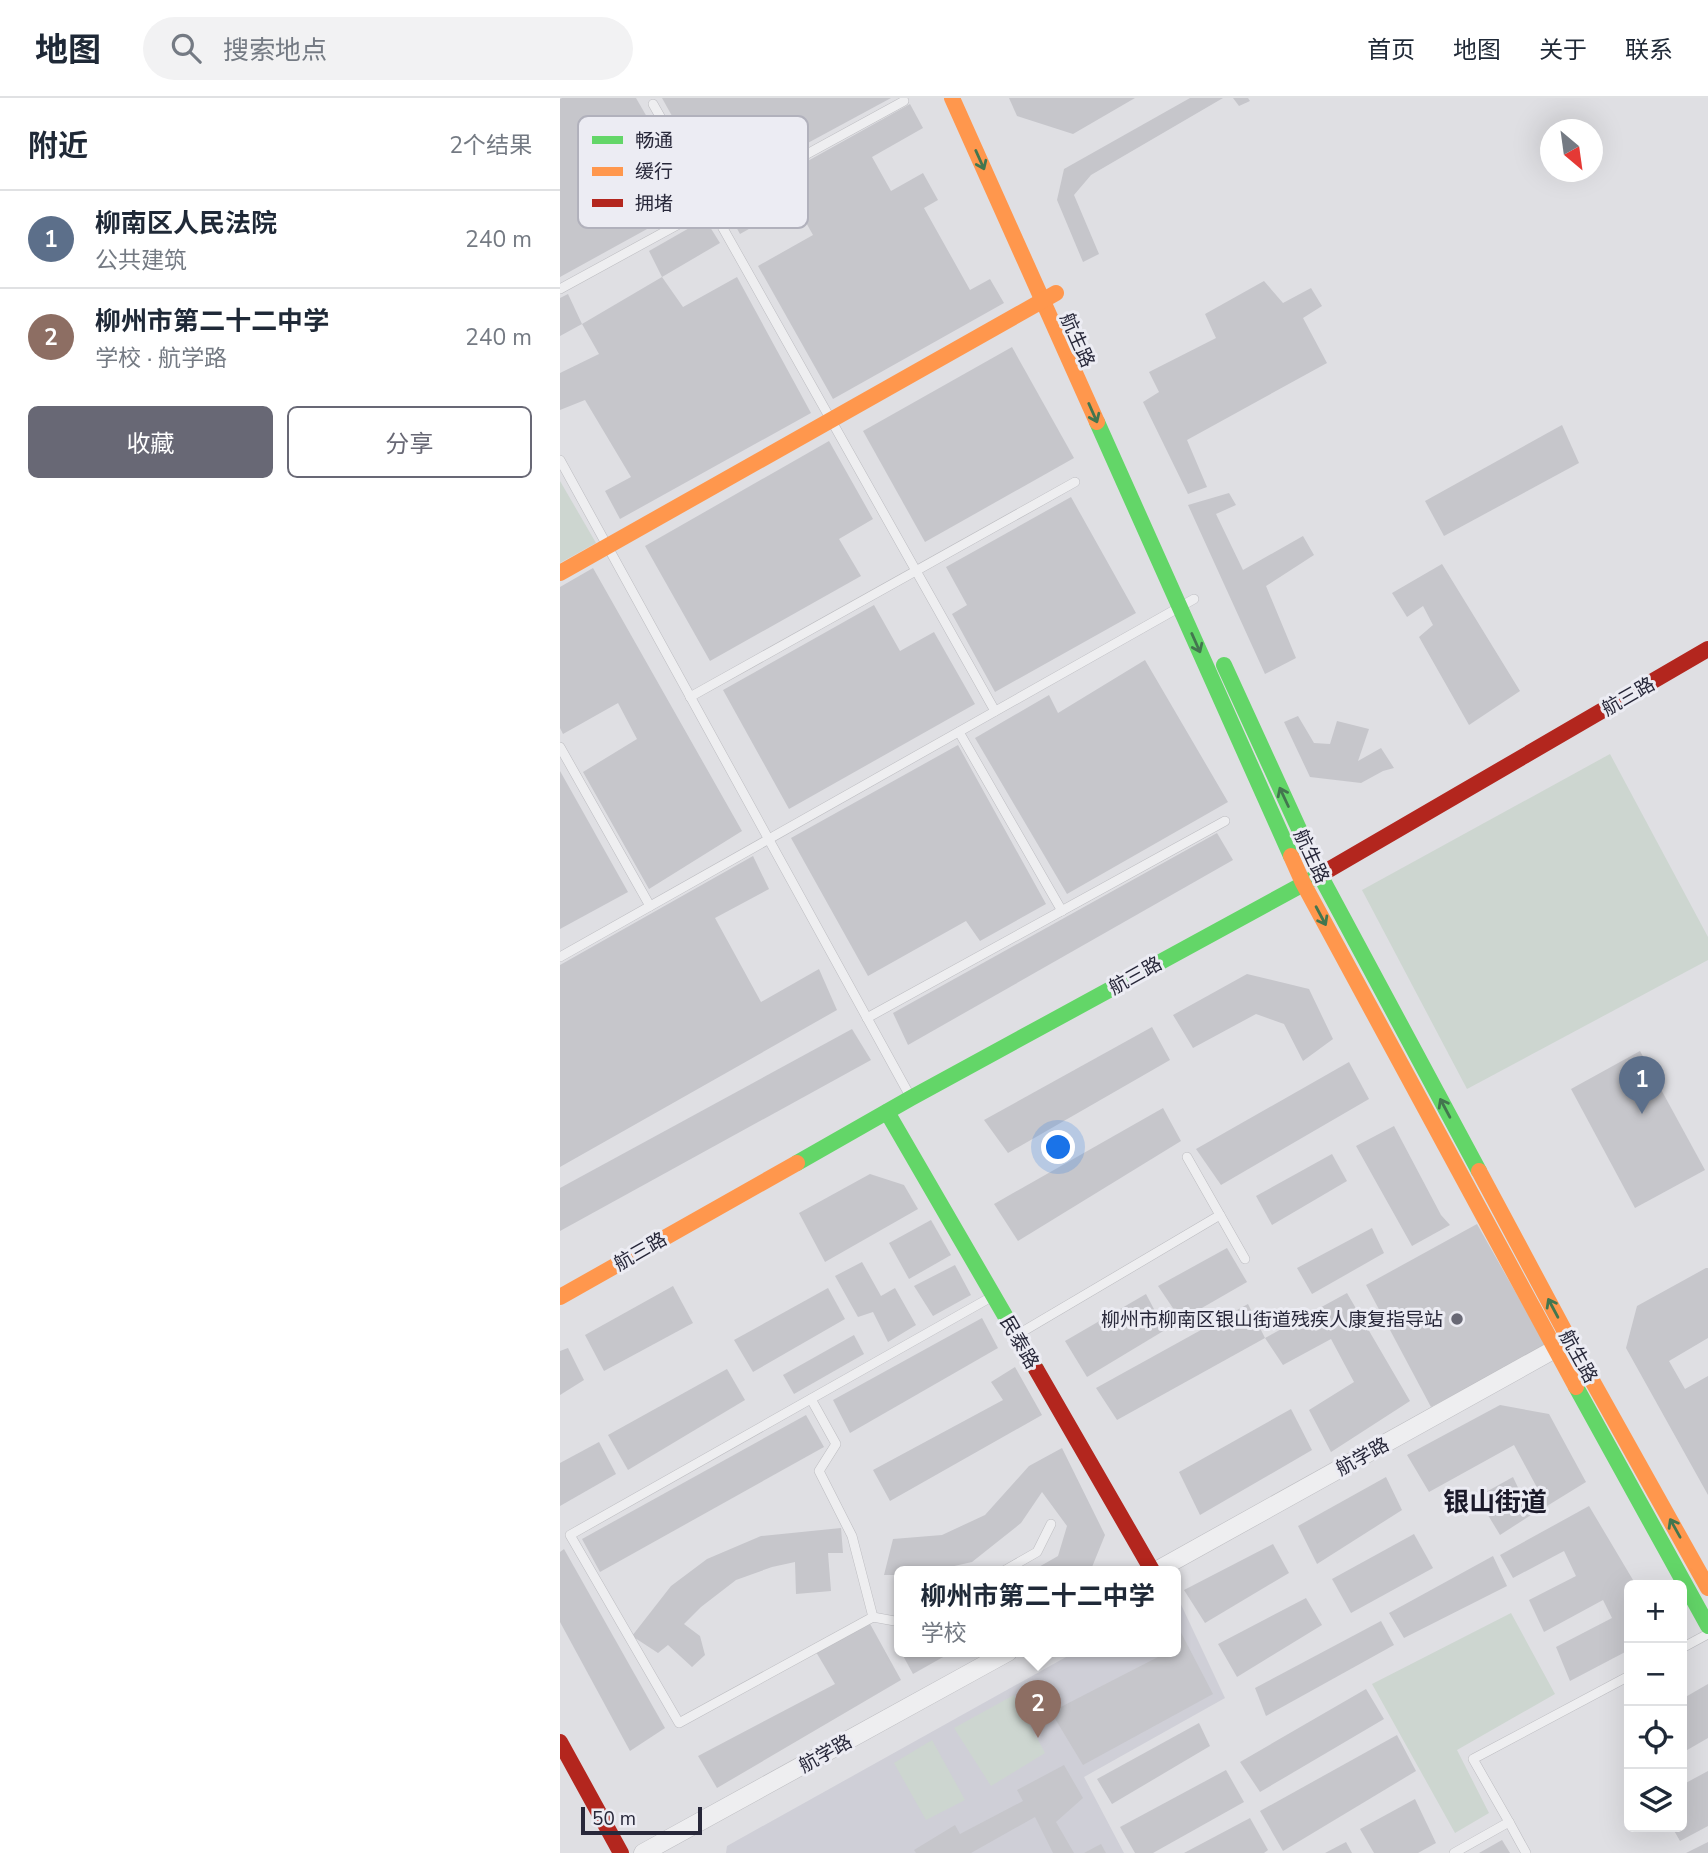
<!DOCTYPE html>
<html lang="zh">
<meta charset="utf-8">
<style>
body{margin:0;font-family:"Nunito Sans","Noto Sans SC",sans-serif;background:#f2f2f3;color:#1f2937}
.controls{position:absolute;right:21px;bottom:21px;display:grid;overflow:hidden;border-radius:10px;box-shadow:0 7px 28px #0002}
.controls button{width:63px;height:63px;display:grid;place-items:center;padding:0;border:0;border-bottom:2px solid #e0e1e3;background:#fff;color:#1f2937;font:35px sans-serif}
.compass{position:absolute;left:980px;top:21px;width:63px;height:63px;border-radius:50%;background:#fff;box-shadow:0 7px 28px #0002;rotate:151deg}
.scale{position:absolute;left:21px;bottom:18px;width:121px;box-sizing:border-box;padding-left:7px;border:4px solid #28283a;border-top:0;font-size:19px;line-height:24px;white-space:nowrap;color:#28283a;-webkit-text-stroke:5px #ececf3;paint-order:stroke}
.you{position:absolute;left:499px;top:1050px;width:24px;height:24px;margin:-18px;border:5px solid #fff;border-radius:50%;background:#1a73e8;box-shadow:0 0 0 10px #1a73e833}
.badge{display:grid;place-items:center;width:46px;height:46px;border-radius:50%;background:#686875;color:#fff;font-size:23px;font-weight:700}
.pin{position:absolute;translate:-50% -58px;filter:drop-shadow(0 2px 4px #0008)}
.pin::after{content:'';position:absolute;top:37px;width:24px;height:21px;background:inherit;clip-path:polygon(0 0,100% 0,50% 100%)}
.popup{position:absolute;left:334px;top:1468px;width:287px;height:91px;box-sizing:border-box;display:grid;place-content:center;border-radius:10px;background:#fff;filter:drop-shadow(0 2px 5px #0005);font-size:23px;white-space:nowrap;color:#747a83}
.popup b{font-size:26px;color:#1f2937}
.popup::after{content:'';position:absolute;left:50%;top:100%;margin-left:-14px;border:14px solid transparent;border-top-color:#fff}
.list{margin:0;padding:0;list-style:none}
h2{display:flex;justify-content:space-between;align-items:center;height:91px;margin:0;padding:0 28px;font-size:30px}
h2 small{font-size:23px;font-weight:400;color:#747a83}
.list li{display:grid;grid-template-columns:46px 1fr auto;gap:21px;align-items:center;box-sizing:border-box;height:98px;padding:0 28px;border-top:2px solid #e0e1e3}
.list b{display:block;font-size:26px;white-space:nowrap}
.list p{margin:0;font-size:23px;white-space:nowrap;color:#747a83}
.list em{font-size:23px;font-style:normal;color:#747a83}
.actions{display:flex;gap:14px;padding:21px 28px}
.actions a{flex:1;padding:16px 0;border:2px solid #686875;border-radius:10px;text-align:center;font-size:24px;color:#686875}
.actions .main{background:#686875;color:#fff}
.icon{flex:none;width:38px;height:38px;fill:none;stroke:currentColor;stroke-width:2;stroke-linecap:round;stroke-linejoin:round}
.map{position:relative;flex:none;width:1148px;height:1755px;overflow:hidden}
header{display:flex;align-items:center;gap:42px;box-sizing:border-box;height:98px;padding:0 35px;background:#fff;border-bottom:2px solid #e0e1e3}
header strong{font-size:33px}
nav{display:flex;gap:38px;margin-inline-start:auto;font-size:24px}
.search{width:490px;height:63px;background:#f2f2f3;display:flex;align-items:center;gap:18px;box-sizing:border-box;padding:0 24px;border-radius:38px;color:#747a83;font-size:26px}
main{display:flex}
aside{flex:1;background:#fff}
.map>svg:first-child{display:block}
</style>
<header>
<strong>地图</strong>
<div class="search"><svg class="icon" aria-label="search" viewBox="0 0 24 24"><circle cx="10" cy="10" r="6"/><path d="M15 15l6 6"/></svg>搜索地点</div>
<nav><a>首页</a><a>地图</a><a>关于</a><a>联系</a></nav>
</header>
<main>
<aside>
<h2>附近<small>2个结果</small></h2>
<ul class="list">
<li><span class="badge" style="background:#5c6f8a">1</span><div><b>柳南区人民法院</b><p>公共建筑</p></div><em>240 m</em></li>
<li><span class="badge" style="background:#8d6e63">2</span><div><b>柳州市第二十二中学</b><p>学校 · 航学路</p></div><em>240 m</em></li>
</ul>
<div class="actions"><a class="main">收藏</a><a>分享</a></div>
</aside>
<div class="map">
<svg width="1148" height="1755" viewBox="0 0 1148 1755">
<rect width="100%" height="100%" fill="#dfdfe3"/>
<polygon fill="#cfcfd7" points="617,1498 665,1600 524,1679 564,1755 166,1755 167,1748 515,1554 616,1554"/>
<g fill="#cdd6d0">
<polygon points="0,383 36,445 0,465"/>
<polygon points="1050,656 1148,839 1148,862 907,991 802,792"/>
<polygon points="951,1515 995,1596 897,1652 929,1715 895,1735 812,1586"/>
<polygon points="454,1597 485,1655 431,1688 394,1630"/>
<polygon points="372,1642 405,1702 366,1722 334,1665"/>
</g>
<g fill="#c6c6cb">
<polygon points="2,0 76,0 136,104 0,179 0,1"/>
<polygon points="102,0 331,0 155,95"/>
<polygon points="449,0 575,0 513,36 457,18"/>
<polygon points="630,0 663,0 531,77 514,97 539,156 523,164 497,102 504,71"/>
<polygon points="673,0 688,0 690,3 679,8"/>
<polygon points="350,6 363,30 312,59 331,93 363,75 378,102 364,110 410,192 430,181 444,205 273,301 198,168 253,137 235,105 180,136 165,109"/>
<polygon points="145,121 160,145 102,179 123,209 177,179 251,315 60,421 45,393 71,379 25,302 0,312 0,275 39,256 22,226 0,238 0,200 8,196 22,226 102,179 89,153"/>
<polygon points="704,183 723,205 751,190 762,208 743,220 767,265 627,342 647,389 628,396 583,304 599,294 589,274 656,240 645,216"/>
<polygon points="452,249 514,360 365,444 303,333"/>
<polygon points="1002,327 1019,365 884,438 865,403"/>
<polygon points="269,343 313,421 279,441 301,478 150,563 85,448"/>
<polygon points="669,395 676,407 656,416 683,472 743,438 754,457 706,488 736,560 705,576 628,407"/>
<polygon points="511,399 576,515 435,594 392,516 407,507 386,469"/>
<polygon points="882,466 960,593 909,627 859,539 873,527 863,508 847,519 832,495"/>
<polygon points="33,470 182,733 89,791 23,674 77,641 58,605 3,636 0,630 0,489"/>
<polygon points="314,507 340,553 374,534 415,606 229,711 163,592"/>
<polygon points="585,562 668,704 507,796 415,640 489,597 498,615"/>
<polygon points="738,618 754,645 770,646 777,623 809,631 798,663 821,650 834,670 823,673 801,685 750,679 724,624"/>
<polygon points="398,647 486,806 420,843 406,823 308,878 231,740"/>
<polygon points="0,673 68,794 0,831"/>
<polygon points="657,735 673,762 348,947 333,915"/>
<polygon points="193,758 209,791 155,820 201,904 259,871 277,912 0,1069 0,867"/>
<polygon points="687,876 749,891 773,941 743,963 724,926 696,916 633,950 613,917"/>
<polygon points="592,929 610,962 448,1055 424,1022"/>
<polygon points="292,931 311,962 0,1133 0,1090"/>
<polygon points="1080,953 1145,1072 1075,1110 1011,991"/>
<polygon points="789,964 809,1001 661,1087 636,1051"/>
<polygon points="603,1010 621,1043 458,1143 434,1106"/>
<polygon points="834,1028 881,1117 890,1127 852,1148 796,1048"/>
<polygon points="772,1056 787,1083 712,1127 696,1098"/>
<polygon points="310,1076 344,1087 358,1111 265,1164 239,1115"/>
<polygon points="371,1122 391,1157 349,1181 329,1145"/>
<polygon points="917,1126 986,1248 871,1309 806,1187"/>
<polygon points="812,1130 824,1155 752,1196 737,1170"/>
<polygon points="667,1150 687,1184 621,1222 598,1188"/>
<polygon points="302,1164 321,1198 335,1190 356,1227 328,1244 313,1214 298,1219 275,1178"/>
<polygon points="395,1167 411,1197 373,1218 354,1188"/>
<polygon points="1146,1170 1148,1170 1148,1240 1109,1263 1125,1291 1148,1278 1148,1397 1066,1250 1077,1208"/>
<polygon points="113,1188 133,1225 44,1273 25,1237"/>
<polygon points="268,1190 285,1221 193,1274 174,1242"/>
<polygon points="787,1195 850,1303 771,1354 749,1312 794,1284 771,1241 723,1267 705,1240"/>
<polygon points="586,1196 605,1232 527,1279 505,1243"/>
<polygon points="688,1206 705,1240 557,1322 536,1290"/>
<polygon points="422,1220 438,1250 290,1335 273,1302"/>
<polygon points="294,1237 304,1256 234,1296 223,1277"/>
<polygon points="8,1250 24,1282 0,1297 0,1253"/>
<polygon points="455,1269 482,1317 330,1403 313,1372 443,1302 431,1284"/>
<polygon points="167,1271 185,1302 68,1372 48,1337"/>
<polygon points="940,1307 989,1316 1026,1384 987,1408 954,1347 869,1394 847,1357"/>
<polygon points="731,1311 752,1352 640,1417 619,1374"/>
<polygon points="246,1317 264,1349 40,1474 22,1441"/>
<polygon points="39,1344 56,1376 0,1408 0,1365"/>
<polygon points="502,1350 545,1437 530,1474 470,1474 498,1458 507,1428 482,1394 461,1425 412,1464 368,1474 340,1474 340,1477 324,1477 333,1441 382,1437 425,1417 469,1368"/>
<polygon points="826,1379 842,1412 757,1466 738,1428"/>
<polygon points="953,1379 971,1417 940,1437 917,1399"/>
<polygon points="1029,1408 1076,1487 1069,1487 1069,1552 1010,1583 996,1549 1052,1520 1043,1502 984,1534 969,1502 1016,1478 1004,1453 953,1480 940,1457"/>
<polygon points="281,1430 283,1455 268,1455 271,1493 236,1496 235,1464 212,1469 176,1482 141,1509 124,1526 140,1538 145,1557 132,1569 108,1547 98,1555 72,1538 111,1488 147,1461 201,1438"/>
<polygon points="854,1436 873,1470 791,1515 772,1481"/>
<polygon points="713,1446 729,1475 645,1525 624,1492"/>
<polygon points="4,1451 105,1630 70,1653 0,1524 0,1454"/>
<polygon points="933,1458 947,1488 844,1540 829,1515"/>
<polygon points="746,1500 762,1527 677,1579 658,1546"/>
<polygon points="821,1523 834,1547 706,1618 695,1590"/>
<polygon points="309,1524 341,1582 157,1690 138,1658 275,1586 256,1554"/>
<polygon points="616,1525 653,1596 523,1667 491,1614 598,1559 595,1554 616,1554"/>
<polygon points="341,1554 392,1554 353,1576"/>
<polygon points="1148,1586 1148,1640 1122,1655 1122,1601"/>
<polygon points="806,1591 824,1621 700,1694 680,1664"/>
<polygon points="639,1625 650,1648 552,1706 537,1681"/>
<polygon points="837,1637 856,1673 723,1753 700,1713"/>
<polygon points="504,1667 523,1700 496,1724 514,1755 493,1755 475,1719 411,1755 356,1755 354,1752 395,1727 400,1736 463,1703 457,1692"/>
<polygon points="666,1672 684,1704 593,1755 575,1755 560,1729"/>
<polygon points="1148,1673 1148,1728 1120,1743 1112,1729 1122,1729 1122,1687"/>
<polygon points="855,1701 876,1745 858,1755 814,1755 800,1731"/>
<polygon points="690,1720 708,1752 704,1755 624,1755"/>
<polygon points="942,1742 950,1755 919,1755"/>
<polygon points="786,1744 792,1755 765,1755"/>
<polygon points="1148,1744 1148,1755 1126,1755"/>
<polygon points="541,1746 546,1755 524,1755"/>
</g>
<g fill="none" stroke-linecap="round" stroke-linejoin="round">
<g stroke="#bcbcc0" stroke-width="10">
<g id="lane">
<polyline points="93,6 435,613"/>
<polyline points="0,191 344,3"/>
<polyline points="0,362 350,998"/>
<polyline points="130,599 515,384"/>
<polyline points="399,634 502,813"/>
<polyline points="0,649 90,808"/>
<polyline points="0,859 634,501"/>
<polyline points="307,920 665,723"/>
<polyline points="627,1059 685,1161"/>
<polyline points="457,1237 660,1117"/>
<polyline points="251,1301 276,1346 259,1373 292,1438 313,1519"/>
<polyline points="442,1474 477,1454 491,1426"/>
<polyline points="340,1524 313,1519 119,1625 10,1437 433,1198"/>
<polyline points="1122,1550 1148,1536"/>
<polyline points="949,1724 966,1755"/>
<polyline points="894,1755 949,1724 913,1661 1069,1578"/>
</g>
</g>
<g stroke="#bcbcc0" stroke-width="19">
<g id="street">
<polyline points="594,1474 1004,1246"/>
<polyline points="83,1755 448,1554"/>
</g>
</g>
<use href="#lane" stroke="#eeeef0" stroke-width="9"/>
<use href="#street" stroke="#eeeef0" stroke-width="18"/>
<g stroke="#63d668" stroke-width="16">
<polyline points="537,324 731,758"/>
<polyline points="664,567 760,777 919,1073"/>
<polyline points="327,1014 476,1271"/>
<polyline points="237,1065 351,1000 758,778"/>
<polyline points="1016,1289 1148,1528"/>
</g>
<g stroke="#ff974d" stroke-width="16">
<polyline points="392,0 537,324"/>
<polyline points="0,475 496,195"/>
<polyline points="731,758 743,785 1016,1289"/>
<polyline points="919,1073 1010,1243 1148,1490"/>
<polyline points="0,1199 237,1065"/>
</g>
<g stroke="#b3261e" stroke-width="16">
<polyline points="758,778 1148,551"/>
<polyline points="476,1271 593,1474"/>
<polyline points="0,1644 61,1755"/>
</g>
</g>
<defs><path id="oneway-shaft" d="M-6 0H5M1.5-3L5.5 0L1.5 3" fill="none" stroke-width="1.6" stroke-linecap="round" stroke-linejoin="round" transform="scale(1.75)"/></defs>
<g stroke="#43764f">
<use href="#oneway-shaft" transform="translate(420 62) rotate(66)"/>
<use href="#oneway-shaft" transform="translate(533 315) rotate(66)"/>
<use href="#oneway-shaft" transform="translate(636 545) rotate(66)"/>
<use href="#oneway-shaft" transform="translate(724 699) rotate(-115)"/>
<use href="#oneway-shaft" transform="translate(761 818) rotate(62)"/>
<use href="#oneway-shaft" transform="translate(885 1010) rotate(-118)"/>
<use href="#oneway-shaft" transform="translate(993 1210) rotate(-118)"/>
<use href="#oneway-shaft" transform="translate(1115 1430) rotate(-119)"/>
</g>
<circle fill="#686875" stroke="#ececf3" stroke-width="2.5" cx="897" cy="1221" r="7"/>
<g text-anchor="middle" stroke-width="6" stroke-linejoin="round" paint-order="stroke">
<g font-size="19" fill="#28283a" stroke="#ececf3">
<text transform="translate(518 242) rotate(66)" y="7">航生路</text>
<text transform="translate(1068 598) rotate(-30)" y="7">航三路</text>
<text transform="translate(752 758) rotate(65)" y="7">航生路</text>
<text transform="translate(575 877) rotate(-29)" y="7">航三路</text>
<text transform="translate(80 1153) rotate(-30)" y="7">航三路</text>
<text transform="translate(460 1244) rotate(60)" y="7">民泰路</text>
<text transform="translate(1019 1258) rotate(61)" y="7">航生路</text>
<text transform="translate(802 1358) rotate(-29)" y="7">航学路</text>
<text transform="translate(265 1655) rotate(-29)" y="7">航学路</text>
</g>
<g font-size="19" fill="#28283a" stroke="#ececf3" text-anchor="end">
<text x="883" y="1228">柳州市柳南区银山街道残疾人康复指导站</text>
</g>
<g font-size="26" font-weight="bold" fill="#1b1a2a" stroke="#ececf3">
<text x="935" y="1413">银山街道</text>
</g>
</g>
<rect x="18" y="18" width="230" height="112" rx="10" fill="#ececf3" stroke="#b1b1bc" stroke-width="2"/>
<rect x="32" y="38" width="31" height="8" fill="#63d668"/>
<rect x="32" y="69" width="31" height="9" fill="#ff974d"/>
<rect x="32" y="101" width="31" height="8" fill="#b3261e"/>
<g font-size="19" fill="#28283a">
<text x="75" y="49">畅通</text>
<text x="75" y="80">缓行</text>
<text x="75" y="112">拥堵</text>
</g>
</svg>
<div class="controls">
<button>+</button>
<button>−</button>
<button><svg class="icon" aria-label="locate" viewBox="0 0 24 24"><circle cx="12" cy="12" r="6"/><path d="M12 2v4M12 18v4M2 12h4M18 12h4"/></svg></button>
<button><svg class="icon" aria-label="layers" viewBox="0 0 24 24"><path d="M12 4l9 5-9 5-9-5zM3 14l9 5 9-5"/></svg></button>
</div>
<svg class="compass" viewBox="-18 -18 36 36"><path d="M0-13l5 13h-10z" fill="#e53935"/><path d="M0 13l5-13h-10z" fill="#747a83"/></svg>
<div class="scale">50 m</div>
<div class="you"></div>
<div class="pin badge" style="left:1082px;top:1016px;background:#5c6f8a">1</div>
<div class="pin badge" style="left:478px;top:1640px;background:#8d6e63">2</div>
<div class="popup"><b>柳州市第二十二中学</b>学校</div>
</div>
</main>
